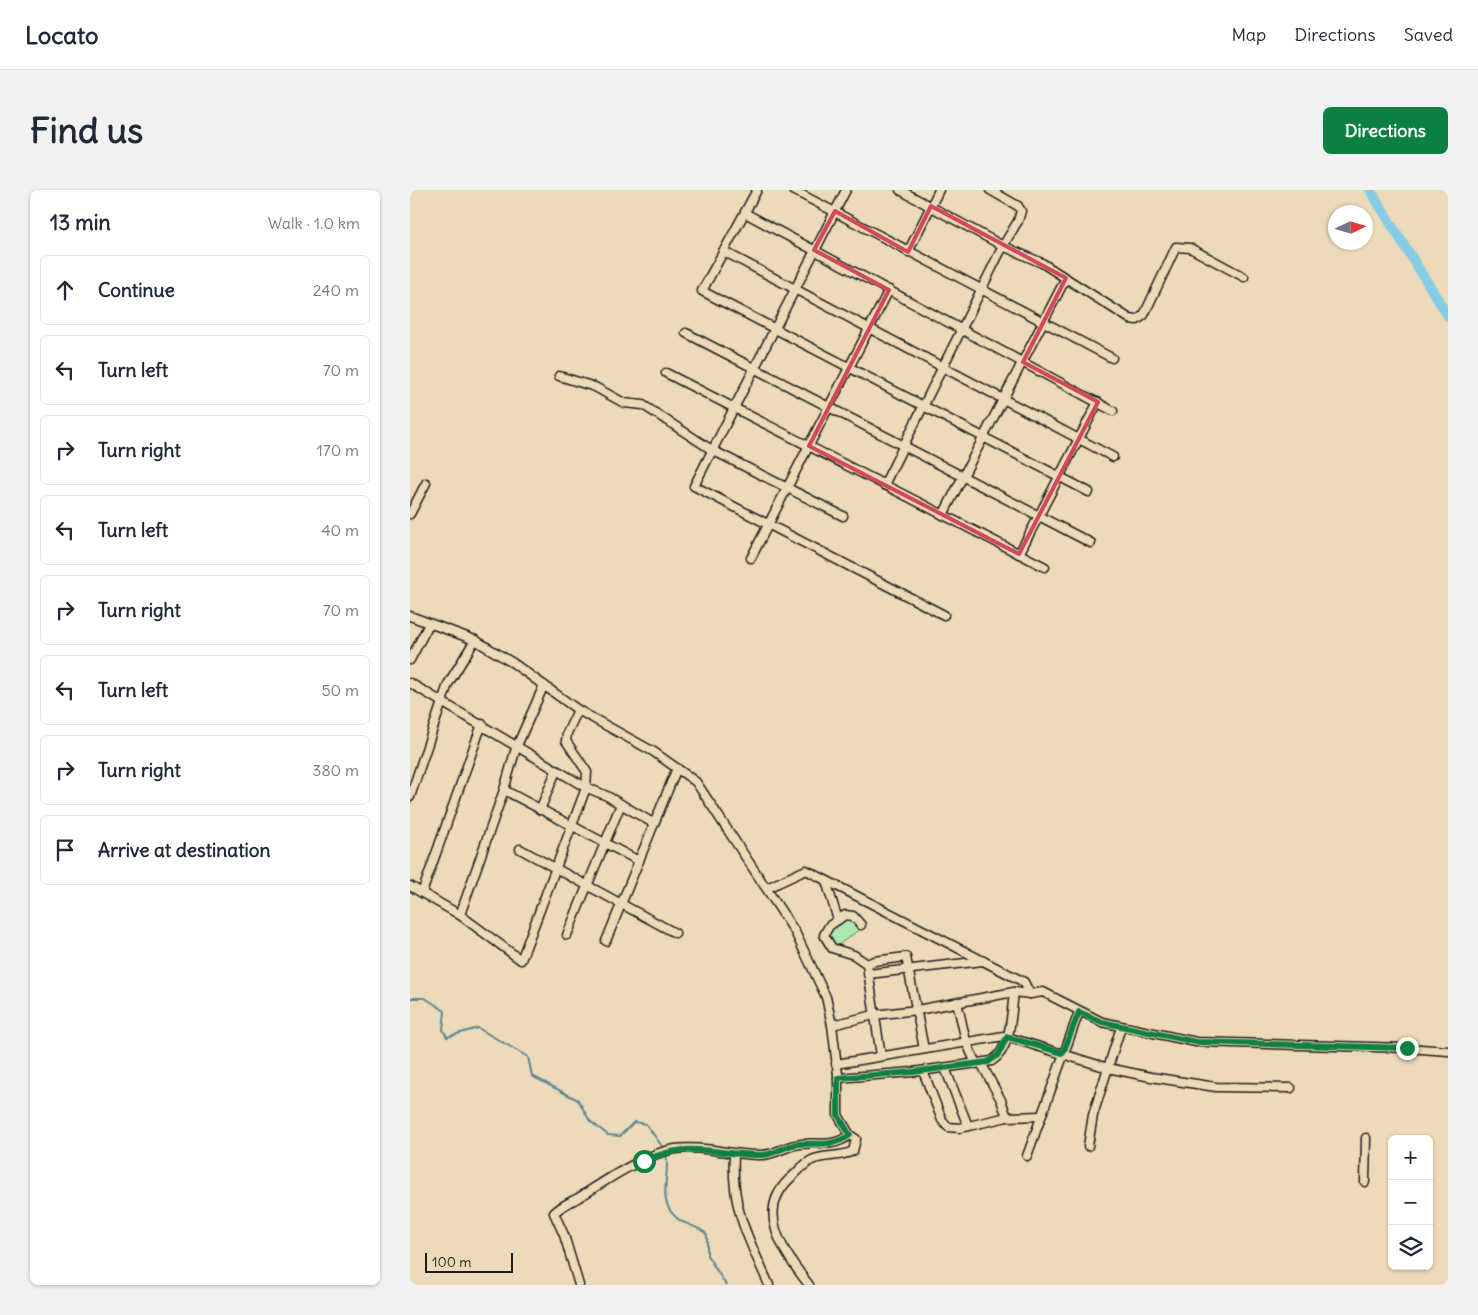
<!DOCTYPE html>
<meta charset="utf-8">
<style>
body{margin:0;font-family:Delius,sans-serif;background:#f2f2f3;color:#1f2937}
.controls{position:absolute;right:15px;bottom:15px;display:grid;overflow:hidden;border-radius:8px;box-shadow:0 1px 4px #0004}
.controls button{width:45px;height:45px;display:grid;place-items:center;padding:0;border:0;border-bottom:1px solid #e0e1e3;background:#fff;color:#1f2937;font:25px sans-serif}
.compass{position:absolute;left:918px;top:15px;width:45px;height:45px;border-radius:50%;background:#fff;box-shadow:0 1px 4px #0004;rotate:86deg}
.scale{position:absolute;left:15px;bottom:12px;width:88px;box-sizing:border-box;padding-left:5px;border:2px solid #1c1c1c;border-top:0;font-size:14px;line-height:18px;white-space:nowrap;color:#1c1c1c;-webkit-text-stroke:4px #eddab8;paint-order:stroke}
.stop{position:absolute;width:15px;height:15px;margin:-11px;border:4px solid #0b8043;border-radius:50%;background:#fff}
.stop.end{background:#0b8043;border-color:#fff;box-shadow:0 1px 5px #0008}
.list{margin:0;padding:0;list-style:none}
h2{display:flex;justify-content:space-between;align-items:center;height:65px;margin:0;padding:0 20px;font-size:21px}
h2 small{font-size:16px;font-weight:400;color:#747a83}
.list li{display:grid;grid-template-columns:32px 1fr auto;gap:15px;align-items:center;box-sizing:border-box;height:70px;margin:0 10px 10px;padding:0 10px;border:1px solid #e0e1e3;border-radius:8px}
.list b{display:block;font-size:19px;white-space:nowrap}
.list em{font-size:16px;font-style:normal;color:#747a83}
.icon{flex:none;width:28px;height:28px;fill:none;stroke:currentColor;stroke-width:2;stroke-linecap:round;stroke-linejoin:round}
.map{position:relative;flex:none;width:1038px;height:1095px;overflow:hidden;border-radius:8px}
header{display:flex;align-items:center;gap:30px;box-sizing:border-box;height:70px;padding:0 25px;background:#fff;border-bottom:1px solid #e0e1e3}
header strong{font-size:24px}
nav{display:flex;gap:28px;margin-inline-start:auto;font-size:18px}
.intro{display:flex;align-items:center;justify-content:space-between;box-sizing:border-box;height:120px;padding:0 30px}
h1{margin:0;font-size:35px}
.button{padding:12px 22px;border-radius:8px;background:#0b8043;color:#fff;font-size:18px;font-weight:700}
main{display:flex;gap:30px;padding:0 30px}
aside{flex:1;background:#fff;border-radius:8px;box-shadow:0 1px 4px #0004}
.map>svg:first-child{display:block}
</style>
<header>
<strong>Locato</strong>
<nav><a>Map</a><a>Directions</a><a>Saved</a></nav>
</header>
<div class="intro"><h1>Find us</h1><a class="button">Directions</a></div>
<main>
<aside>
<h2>13 min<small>Walk · 1.0 km</small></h2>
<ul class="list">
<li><svg class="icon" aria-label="ahead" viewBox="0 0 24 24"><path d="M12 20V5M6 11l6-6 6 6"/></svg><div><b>Continue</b></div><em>240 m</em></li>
<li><svg class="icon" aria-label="left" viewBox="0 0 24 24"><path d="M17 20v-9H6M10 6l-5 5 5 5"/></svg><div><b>Turn left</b></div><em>70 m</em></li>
<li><svg class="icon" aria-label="right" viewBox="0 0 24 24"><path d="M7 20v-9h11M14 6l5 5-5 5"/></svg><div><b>Turn right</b></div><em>170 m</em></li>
<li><svg class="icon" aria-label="left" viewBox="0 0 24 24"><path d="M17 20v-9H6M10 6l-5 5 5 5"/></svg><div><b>Turn left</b></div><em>40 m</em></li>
<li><svg class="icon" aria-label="right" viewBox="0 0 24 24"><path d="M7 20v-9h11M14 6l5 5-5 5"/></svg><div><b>Turn right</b></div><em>70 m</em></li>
<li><svg class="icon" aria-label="left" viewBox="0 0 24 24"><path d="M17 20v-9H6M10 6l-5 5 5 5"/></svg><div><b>Turn left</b></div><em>50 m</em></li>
<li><svg class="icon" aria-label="right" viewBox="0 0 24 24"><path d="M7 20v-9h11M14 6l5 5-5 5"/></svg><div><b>Turn right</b></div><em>380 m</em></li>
<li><svg class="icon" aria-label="arrive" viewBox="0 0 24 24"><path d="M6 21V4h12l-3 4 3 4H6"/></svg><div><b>Arrive at destination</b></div></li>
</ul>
</aside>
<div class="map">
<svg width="1038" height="1095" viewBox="0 0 1038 1095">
<rect width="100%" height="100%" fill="#eddab8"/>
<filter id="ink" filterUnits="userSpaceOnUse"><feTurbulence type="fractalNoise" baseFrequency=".02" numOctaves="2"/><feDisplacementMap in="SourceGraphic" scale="10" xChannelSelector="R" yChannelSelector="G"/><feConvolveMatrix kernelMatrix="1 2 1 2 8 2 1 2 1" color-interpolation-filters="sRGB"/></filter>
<g filter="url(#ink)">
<polygon fill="#abe8af" stroke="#648266" points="438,726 449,740 427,756 416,742"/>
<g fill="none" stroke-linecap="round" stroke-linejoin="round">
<g stroke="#5b8695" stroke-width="2">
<polyline points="0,808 15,808 35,821 33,840 37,847 68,838 118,867 122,886 168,910 180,931 198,945 210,946 224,932 236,934 254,959"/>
<path d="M256,964C261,987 245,1011 268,1029C277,1036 290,1036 297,1045V1065L316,1095"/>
</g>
<polyline stroke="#85cce6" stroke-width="10" points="960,0 1038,126"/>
<g stroke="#1c1c1c" stroke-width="11">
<g id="minor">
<polyline points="347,0 292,101 679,302"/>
<polyline points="383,0 702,168"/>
<polyline points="436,0 284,296 534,425"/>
<polyline points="580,0 608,16 611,21 608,31 593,56 632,73 720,129 727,130 734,125 766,57 780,58 834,87"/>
<polyline points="335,23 703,221"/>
<polyline points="313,61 703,267"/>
<polyline points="498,62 529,0"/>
<polyline points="276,143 681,353"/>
<polyline points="256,183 635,377"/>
<polyline points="149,186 185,197 214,213 233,215 302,260 433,326"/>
<polyline points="474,295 593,56 490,0"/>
<polyline points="0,324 16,293"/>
<polyline points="533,325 656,88"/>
<polyline points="609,364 688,212"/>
<polyline points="341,368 479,100"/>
<path d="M0,426L65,450L103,473L168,520L244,562L286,592L385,742L416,807L422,835L428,885V925L440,945C419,960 407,950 385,955C374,957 364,965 352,965C324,966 294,955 265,959C237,963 196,990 173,1005C162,1012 153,1014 144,1023L154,1045L169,1095"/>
<polyline points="0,470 19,434"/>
<polyline points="0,493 175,597 197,606 243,633"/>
<polyline points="94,600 229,671"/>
<polyline points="0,607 38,494 65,450"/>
<polyline points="130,620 146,581"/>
<polyline points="110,659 265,743"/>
<polyline points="416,691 428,730"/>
<polyline points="0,696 50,725 111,770 176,598 177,582 156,551 157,543 168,520"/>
<polyline points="357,698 396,680 614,792 620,804 633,802 692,832 786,852 997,858 1038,861"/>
<polyline points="12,703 72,534"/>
<polyline points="50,725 94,600 106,558 134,495"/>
<polyline points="451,735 443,726 435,725 419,736 414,745 422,758 444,765 457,774"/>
<polyline points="157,745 211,614"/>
<polyline points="196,751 267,578"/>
<polyline points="458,784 573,771"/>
<polyline points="547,812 556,851 566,874"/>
<polyline points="422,835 464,825 507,820 604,802 620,804"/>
<polyline points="471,866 457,774 464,771 496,767 514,859"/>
<polyline points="571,873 591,910 597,927"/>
<polyline points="426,874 594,846 698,878 741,887 806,897 881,898"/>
<polyline points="535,878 558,936"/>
<polyline points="513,881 532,930 538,937 550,938 597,927 631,926"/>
<path d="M428,888L503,882L582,871C602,858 601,823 604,802"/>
<polyline points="678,956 683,925 711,837"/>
<path d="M324,965C321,1019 338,1047 359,1095"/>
<polyline points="617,966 669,822"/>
<polyline points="955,992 956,948"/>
<path d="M399,1095C373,1061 342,1019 384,985C389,980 395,973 402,970C414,964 430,968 443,961L446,949L440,945"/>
</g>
</g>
<use href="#minor" stroke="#eddab8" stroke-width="8"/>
</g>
</g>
<g fill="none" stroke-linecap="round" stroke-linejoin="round" filter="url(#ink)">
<path stroke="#0b8043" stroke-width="6" d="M234,971C278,950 306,965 352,965C364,965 376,955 388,954C408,953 423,957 440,945L428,925V888L503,882L578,872L588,865L597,847L653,863L669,822L692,832L786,852L997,858"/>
</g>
<path fill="none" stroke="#d1495b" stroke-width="4" stroke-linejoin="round" d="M521,16L656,88L613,172L688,212L609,364L399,256L479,100L404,60L425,21L498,62Z"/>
</svg>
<div class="controls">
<button>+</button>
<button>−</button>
<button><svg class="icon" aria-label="layers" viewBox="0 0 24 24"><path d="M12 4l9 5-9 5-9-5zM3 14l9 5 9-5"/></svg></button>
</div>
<svg class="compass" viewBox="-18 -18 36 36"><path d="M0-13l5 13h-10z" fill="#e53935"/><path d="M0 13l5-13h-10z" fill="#747a83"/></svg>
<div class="scale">100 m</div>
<div class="stop" style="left:234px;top:971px"></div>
<div class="stop end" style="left:997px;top:858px"></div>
</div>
</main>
